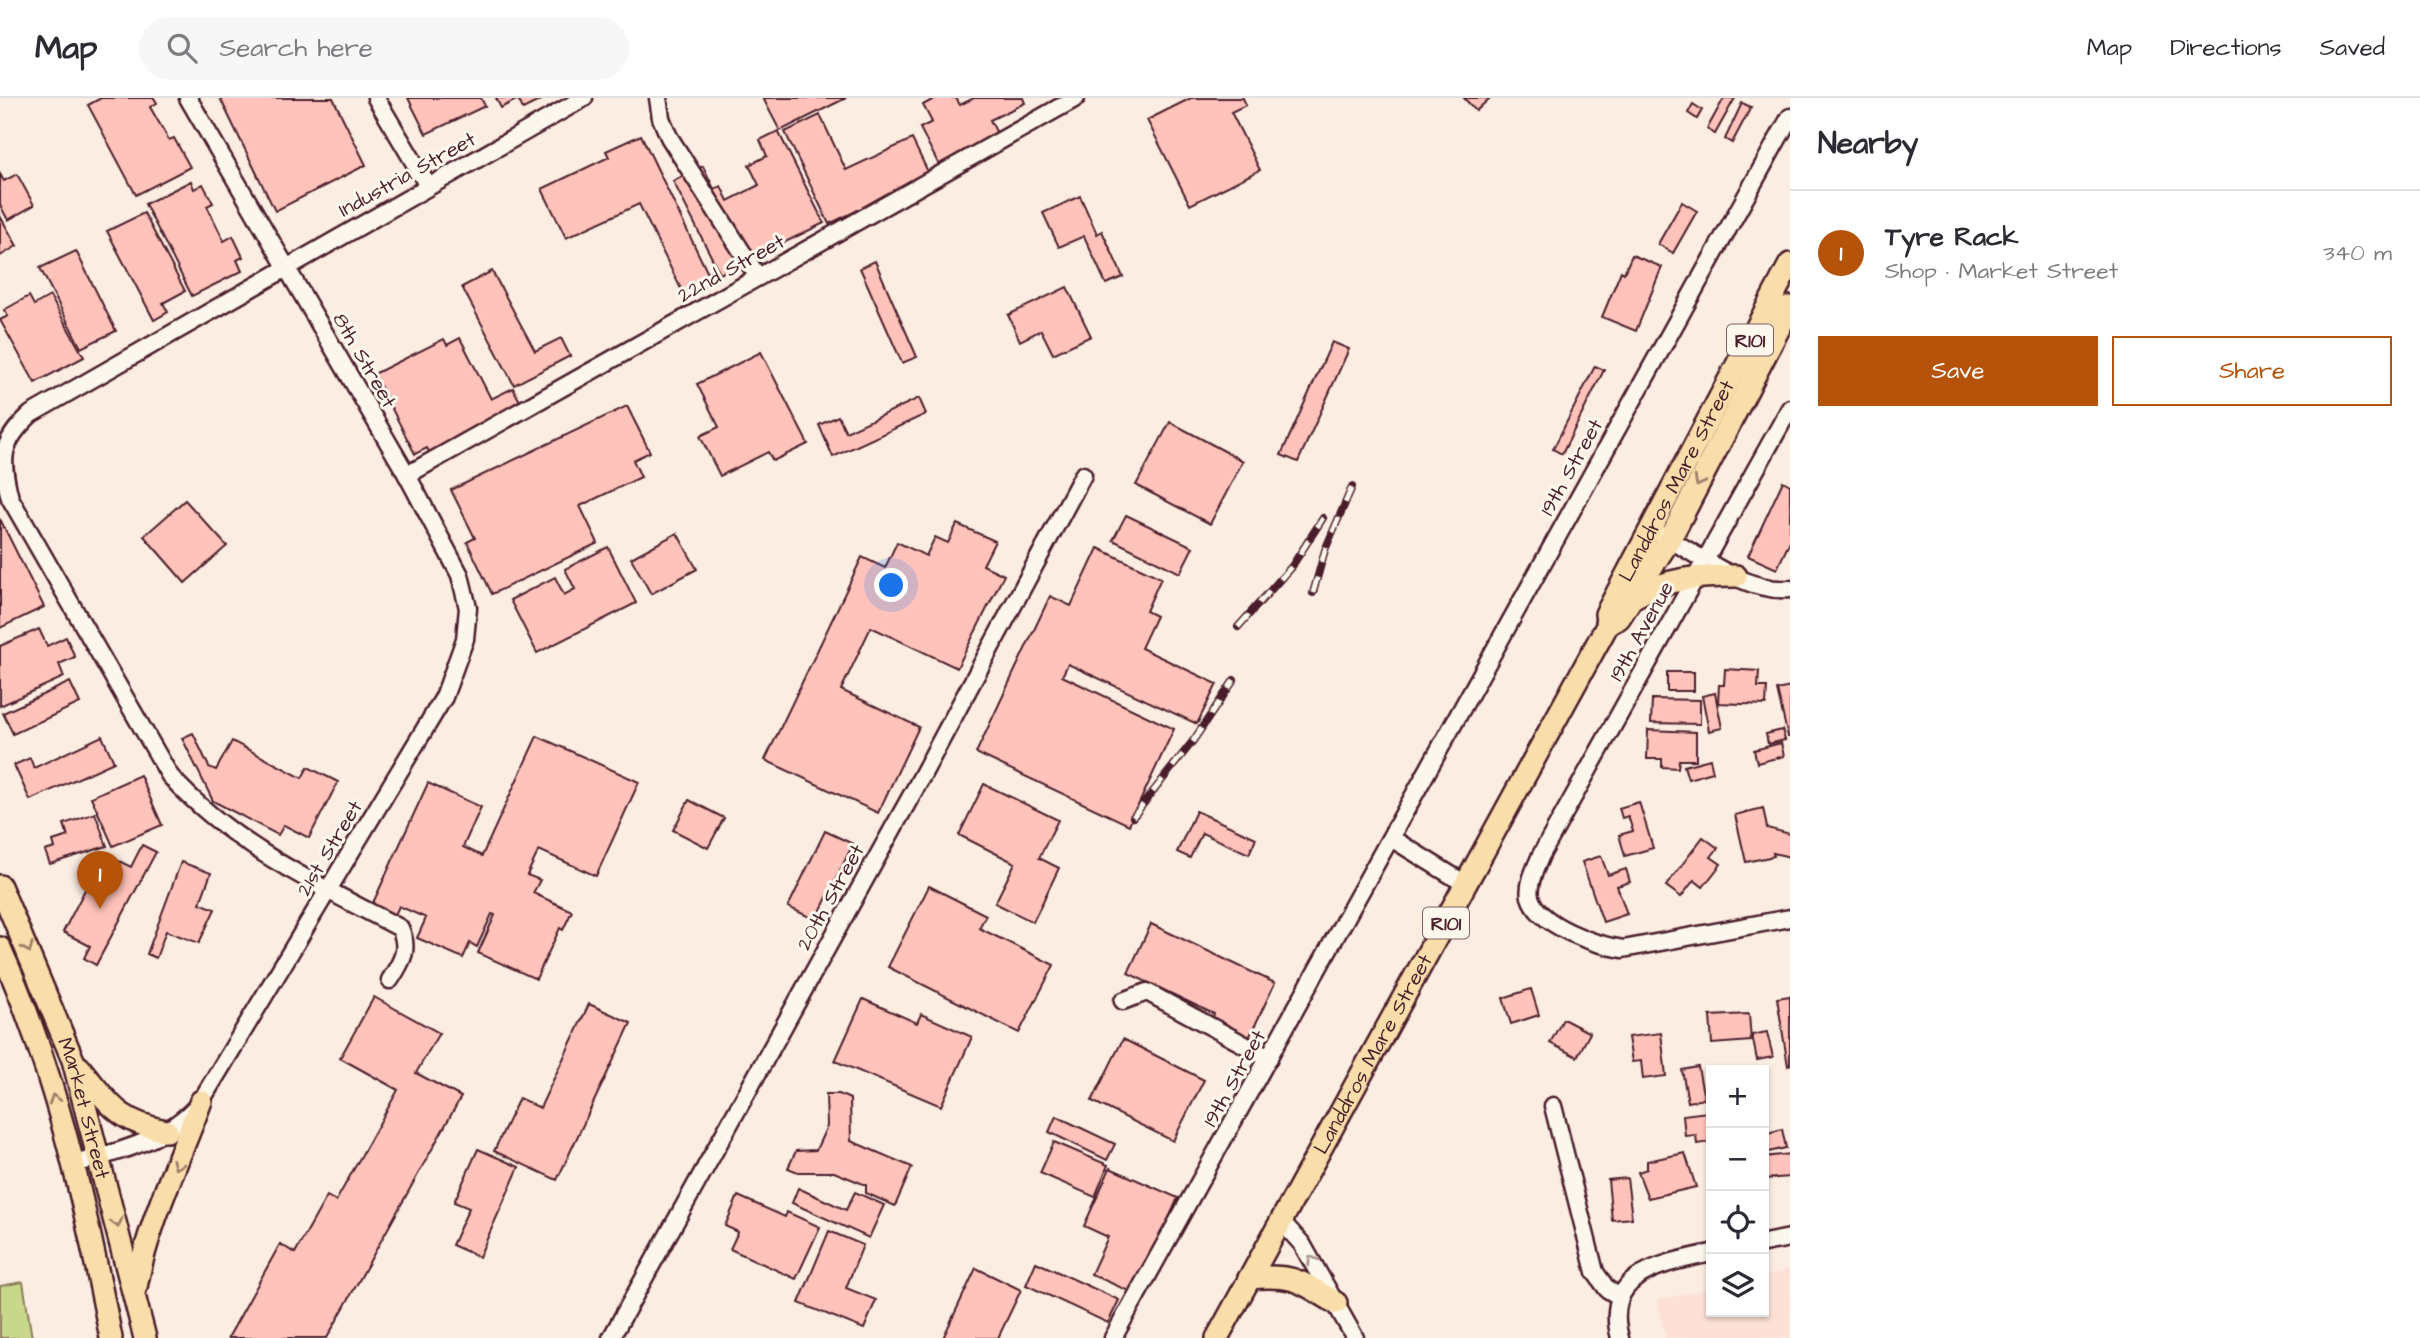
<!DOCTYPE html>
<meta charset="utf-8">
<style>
body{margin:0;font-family:"Architects Daughter",sans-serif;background:#f7f7f7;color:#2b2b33}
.controls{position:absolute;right:21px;bottom:21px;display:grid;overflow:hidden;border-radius:0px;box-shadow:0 2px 5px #0004}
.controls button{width:63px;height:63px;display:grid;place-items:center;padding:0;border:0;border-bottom:2px solid #e1e1e2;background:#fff;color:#2b2b33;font:35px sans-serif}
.you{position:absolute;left:892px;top:488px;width:24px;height:24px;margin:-18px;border:5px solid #fff;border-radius:50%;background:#1a73e8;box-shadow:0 0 0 10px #1a73e833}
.badge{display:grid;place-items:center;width:46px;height:46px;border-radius:50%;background:#b45309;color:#fff;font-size:23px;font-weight:700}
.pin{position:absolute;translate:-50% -58px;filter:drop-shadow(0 2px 4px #0008)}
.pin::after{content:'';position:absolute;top:37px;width:24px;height:21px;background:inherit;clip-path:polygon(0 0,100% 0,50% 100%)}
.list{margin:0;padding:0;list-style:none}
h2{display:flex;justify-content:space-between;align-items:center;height:91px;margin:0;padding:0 28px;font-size:30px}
h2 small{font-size:23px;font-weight:400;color:#7c7c81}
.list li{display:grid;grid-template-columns:46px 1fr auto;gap:21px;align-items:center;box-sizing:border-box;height:126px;padding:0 28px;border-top:2px solid #e1e1e2}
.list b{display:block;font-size:26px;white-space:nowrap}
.list p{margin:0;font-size:23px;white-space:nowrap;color:#7c7c81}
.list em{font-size:23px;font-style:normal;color:#7c7c81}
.actions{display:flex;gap:14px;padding:21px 28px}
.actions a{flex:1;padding:16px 0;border:2px solid #b45309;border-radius:0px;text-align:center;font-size:24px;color:#b45309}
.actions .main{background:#b45309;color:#fff}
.icon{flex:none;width:38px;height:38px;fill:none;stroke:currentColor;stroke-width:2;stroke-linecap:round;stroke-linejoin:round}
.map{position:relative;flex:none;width:1790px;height:1240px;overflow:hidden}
header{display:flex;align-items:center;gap:42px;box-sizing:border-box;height:98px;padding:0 35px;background:#fff;border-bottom:2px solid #e1e1e2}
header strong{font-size:33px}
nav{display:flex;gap:38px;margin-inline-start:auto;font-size:24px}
.search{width:490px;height:63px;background:#f7f7f7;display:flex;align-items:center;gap:18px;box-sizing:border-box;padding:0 24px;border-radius:38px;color:#7c7c81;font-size:26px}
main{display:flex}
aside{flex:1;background:#fff}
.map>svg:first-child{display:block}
</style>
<header>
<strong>Map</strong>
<div class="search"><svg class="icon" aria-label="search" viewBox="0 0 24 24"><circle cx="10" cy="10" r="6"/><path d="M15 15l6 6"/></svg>Search here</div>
<nav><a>Map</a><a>Directions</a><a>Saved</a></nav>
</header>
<main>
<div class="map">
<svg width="1790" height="1240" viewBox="0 0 1790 1240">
<rect width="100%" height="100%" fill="#fcede2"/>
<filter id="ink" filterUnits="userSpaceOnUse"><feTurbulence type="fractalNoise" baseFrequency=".0143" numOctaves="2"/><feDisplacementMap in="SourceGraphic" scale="14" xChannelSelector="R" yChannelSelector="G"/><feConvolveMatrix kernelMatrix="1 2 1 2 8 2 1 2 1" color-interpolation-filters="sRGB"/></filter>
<g filter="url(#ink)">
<polygon fill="#fde0d6" points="1790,1172 1790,1240 1666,1240 1657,1202 1711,1190 1711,1214 1764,1214 1764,1178"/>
<polygon fill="#c9d78a" stroke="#8a7b5a" stroke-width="2" points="23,1184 32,1240 0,1240 0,1188"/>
<g fill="#ffc3bb" stroke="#4a1f2b" stroke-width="2">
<polygon points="101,0 154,0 157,5 150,9 169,42 174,40 190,69 136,97 88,7"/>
<polygon points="220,0 333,0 366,67 275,113"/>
<polygon points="408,0 481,0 485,8 426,36"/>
<polygon points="496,0 545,0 523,11 518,1 501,10"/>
<polygon points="763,0 846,0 780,33"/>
<polygon points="936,0 956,0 960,7 974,0 1023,0 1025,5 990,22 1000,41 941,71 920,30 932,24 923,7"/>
<polygon points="1191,0 1243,0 1246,7 1231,14 1260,72 1190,107 1147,22"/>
<polygon points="1464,0 1490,0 1476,13"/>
<polygon points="1724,0 1735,0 1715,36 1707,31"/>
<polygon points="1742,5 1751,9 1732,45 1725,41"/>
<polygon points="1693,6 1702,12 1697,21 1688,15"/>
<polygon points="820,17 846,72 912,41 930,78 829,126 785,34"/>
<polygon points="778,33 824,125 720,176 673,83 703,68 714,91 721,88 728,103 759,87 749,67 767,58 760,42"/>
<polygon points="641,37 712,184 684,197 639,106 566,140 542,91 609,59 606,53"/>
<polygon points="0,76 4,83 17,76 34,107 8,122 0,107"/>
<polygon points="191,83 194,91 203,86 213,105 207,108 224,143 233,138 243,159 237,162 242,173 192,198 145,106"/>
<polygon points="1080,98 1097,136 1102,133 1123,179 1106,186 1084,138 1059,149 1043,115"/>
<polygon points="1682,104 1697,113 1673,155 1658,146"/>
<polygon points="144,115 185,193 163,205 168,214 154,222 107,133"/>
<polygon points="0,118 17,148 0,158"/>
<polygon points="76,153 116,233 81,250 40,170"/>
<polygon points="1632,157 1662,169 1636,233 1602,219 1621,173 1624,175"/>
<polygon points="875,163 917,259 902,265 860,170"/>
<polygon points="492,173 535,253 561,240 570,258 514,287 462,189"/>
<polygon points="1067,189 1091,238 1053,256 1041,232 1020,243 1008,217"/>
<polygon points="29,198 34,207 50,198 84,259 35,285 0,222 8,218 4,212"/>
<polygon points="460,240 491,301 513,290 524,311 431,358 427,350 415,356 374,276 444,241 447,247"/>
<polygon points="1332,244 1349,251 1298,364 1281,357"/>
<polygon points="761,254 808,346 773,363 768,354 720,378 700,338 719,329 697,286"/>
<polygon points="1595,268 1604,272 1562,356 1553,351"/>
<polygon points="919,300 926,316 833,359 819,327 838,318 846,334"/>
<polygon points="627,308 650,354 633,362 641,379 580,408 598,445 492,496 467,444 475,440 451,392"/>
<polygon points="1170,324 1243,363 1210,426 1136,387"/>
<polygon points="1783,383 1790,387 1790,443 1777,471 1748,458"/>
<polygon points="185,402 227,448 185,485 144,438"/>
<polygon points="1126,417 1193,449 1180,475 1113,442"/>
<polygon points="0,421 44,509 0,530"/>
<polygon points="957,426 995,443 983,467 1004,477 957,570 871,529 841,592 919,629 878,715 765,662 862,459 885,470 897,444 926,458 935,439 948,445"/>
<polygon points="677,435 697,471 651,496 631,460"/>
<polygon points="608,449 636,505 537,555 510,502 555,479 564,497 575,491 565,471"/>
<polygon points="1098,450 1161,480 1146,513 1156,518 1141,550 1217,586 1197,626 1068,566 1062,578 1174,631 1129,727 976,655 1050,498 1071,508"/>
<polygon points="39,531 47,548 66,539 75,559 59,566 64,579 0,608 0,548"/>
<polygon points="1725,571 1759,573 1758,589 1767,589 1766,607 1718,605 1719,587 1724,587"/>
<rect x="1667" y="574" width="27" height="19"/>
<polygon points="70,584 80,605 13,636 3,615"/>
<polygon points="1790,589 1790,639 1788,639 1777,592"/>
<polygon points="1715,595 1722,630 1709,633 1702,598"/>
<polygon points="1652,601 1700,602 1700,626 1651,625"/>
<polygon points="1648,632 1696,634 1696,662 1679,662 1678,670 1662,669 1662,661 1647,661"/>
<polygon points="1782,632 1785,642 1768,646 1766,636"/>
<polygon points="193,635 209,669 216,672 232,643 302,680 308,669 338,684 309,740 284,727 278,737 213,703 182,640"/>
<polygon points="102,638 114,664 30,702 14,667 30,660 34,670"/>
<polygon points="537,638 639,684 596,778 539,752 527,777 540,782 533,795 572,813 563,832 560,830 536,881 478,855 495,817 492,816 477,849 470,845 463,860 417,840 426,820 399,808 395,817 372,807 428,685 481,709 463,749 482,758"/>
<polygon points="1781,645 1784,658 1757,665 1754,652"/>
<polygon points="1710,661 1713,674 1688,681 1684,668"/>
<polygon points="140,677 162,727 113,748 91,699"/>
<polygon points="984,686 1058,722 1039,760 1059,770 1033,824 995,805 1015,765 959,737"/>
<polygon points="689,702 724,720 708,750 673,732"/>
<polygon points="1639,704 1653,750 1625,758 1619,737 1633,733 1628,718 1622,720 1619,710"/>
<polygon points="1763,710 1767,730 1790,736 1790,759 1773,755 1774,758 1746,764 1735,717"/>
<polygon points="1196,713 1256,740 1249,756 1202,735 1190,760 1177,754"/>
<polygon points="95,715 107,748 50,766 45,753 55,750 53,743 68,738 64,726"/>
<polygon points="825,733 853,746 816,822 788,809"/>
<polygon points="1703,739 1718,750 1711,759 1721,766 1703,789 1694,782 1681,799 1666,788"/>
<polygon points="142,747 156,754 96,867 84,860 90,848 63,834 91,780 106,788 119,763 131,769"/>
<polygon points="1601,758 1608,777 1626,771 1630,784 1617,788 1627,816 1603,824 1582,764"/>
<polygon points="181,764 211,775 200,805 215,811 199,845 166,833 156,860 147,856"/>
<polygon points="929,788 986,817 979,830 1054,867 1019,935 888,869"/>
<polygon points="1151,826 1275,885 1249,940 1212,922 1214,916 1128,875"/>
<polygon points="1531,891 1539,917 1511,926 1503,900"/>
<polygon points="1790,898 1790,967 1788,968 1777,900"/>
<polygon points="374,899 439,935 416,975 461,999 327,1240 228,1240 280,1146 295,1155 327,1098 336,1103 398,992 340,960"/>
<polygon points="863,901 917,925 921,916 972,939 941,1008 835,963"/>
<polygon points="589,906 631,925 557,1082 494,1053 519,1000 540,1010"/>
<polygon points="1749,916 1751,943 1712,946 1710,918"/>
<polygon points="1563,921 1590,935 1577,959 1550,945"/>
<polygon points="1767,934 1773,959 1757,962 1752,937"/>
<polygon points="1661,935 1666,978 1643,981 1641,963 1632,964 1628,939"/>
<polygon points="1123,941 1204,982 1173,1043 1092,1003"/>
<polygon points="1698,969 1704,1001 1688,1004 1682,972"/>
<polygon points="826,996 839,996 850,1001 851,1043 912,1069 895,1108 866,1095 866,1087 834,1074 798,1074 788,1070 796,1053 816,1052 827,1028"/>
<polygon points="1707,1014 1711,1044 1697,1046 1696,1037 1685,1038 1683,1017"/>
<polygon points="1056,1018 1115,1046 1107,1062 1049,1034"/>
<polygon points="1782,1031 1786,1050 1764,1055 1764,1036"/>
<polygon points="1054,1044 1108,1067 1095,1099 1040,1075"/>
<polygon points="478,1051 519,1069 479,1159 452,1147 469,1110 454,1104"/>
<polygon points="1685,1055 1696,1089 1648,1100 1638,1074 1647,1071 1647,1063"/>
<polygon points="1790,1056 1790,1079 1764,1081 1764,1059"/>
<polygon points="1110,1070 1178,1100 1135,1196 1091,1176 1108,1139 1084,1128"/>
<polygon points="1627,1080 1632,1120 1612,1122 1608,1082"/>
<polygon points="798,1090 846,1112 855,1094 884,1107 869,1140 792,1105"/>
<polygon points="738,1098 785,1119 787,1114 820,1129 796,1181 730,1151 738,1134 725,1128"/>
<polygon points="829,1133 863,1147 846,1190 876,1202 864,1231 799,1205"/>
<polygon points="1036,1164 1119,1202 1108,1225 1026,1187"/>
<polygon points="976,1170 1021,1192 998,1240 943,1240"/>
</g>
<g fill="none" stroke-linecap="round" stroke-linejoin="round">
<g stroke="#4a1f2b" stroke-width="21">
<g id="minor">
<polyline points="376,0 428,88"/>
<polyline points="658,0 661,20 669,39 758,179"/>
<path d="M1790,310L1541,757C1536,769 1527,786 1530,799C1539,828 1596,847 1623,851L1790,820"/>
<polyline points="407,377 1076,0"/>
<path d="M1662,437C1699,457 1746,495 1790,491"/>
<polyline points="1391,740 1467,787"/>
<path d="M390,882C402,863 410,852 400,830C318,787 233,748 170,678L10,400C0,360 0,345 31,316L584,0"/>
<polyline points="1123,903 1147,894 1269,960"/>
<polyline points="1553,1008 1595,1174 1607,1191 1620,1199"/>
<path d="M74,1066C119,1054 171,1041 201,1003L444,599L465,541L468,510L460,477L407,377L188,0"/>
<polyline points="1282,1124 1302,1146 1355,1240"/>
<polyline points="1764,1145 1790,1140"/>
<polyline points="611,1240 916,689 1083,377"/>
<polyline points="1113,1240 1790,19"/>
<path d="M1620,1240C1602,1174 1663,1166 1711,1155"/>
</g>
</g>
<g stroke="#4a1f2b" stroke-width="26">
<g id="major">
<path d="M1634,499C1668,480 1698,478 1736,478"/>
<path id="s1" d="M1608,526L1606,516L1790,166"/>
<path id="s2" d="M0,788L73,962L145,1240"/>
<path d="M0,850C56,974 85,1107 111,1240"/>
<path d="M79,969C109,1005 117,1024 167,1033"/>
<path d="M1249,1180C1293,1176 1299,1182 1336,1205"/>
<path d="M136,1189C149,1123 178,1065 201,1003"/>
<path id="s3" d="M1217,1240L1608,526L1619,520L1670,441L1790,209"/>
</g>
</g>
<use href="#minor" stroke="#fbf7ec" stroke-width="16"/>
<use href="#major" stroke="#f9deab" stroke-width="21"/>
<g stroke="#4a1f2b" stroke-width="8">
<g id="rail">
<polyline points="1313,495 1325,452 1352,389"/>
<polyline points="1238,529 1292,468 1323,420"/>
<polyline points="1133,719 1193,643 1234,582"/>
</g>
</g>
<use href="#rail" stroke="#fbf7ec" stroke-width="5" stroke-dasharray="16" stroke-linecap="butt"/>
</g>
<defs><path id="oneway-chevron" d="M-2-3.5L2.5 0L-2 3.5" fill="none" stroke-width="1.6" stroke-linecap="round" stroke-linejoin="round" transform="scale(1.75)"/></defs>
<g stroke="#a27e6b">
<use href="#oneway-chevron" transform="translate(1699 384) rotate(117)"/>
<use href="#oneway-chevron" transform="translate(28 850) rotate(67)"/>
<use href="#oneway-chevron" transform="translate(54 1001) rotate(-107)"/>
<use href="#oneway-chevron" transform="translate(177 1067) rotate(114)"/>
<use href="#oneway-chevron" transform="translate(117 1125) rotate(75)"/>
</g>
<use stroke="#ab9695" href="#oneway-chevron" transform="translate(1312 1162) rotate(-121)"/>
</g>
<g text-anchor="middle" stroke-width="6" stroke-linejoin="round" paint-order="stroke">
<g fill="#fbf7ec" stroke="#7f6065" stroke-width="2">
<rect x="1727" y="226.5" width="46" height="31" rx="5"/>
<rect x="1423" y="809.5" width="46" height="31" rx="5"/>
</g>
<g font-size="19" font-weight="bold" fill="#4a1f2b">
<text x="1750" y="249">R101</text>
<text x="1446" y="832">R101</text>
</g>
<g font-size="21" fill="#4a1f2b" stroke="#fbf7ec">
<text transform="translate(407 76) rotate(-29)" y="7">Industria Street</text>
<text transform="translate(731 170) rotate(-29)" y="7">22nd Street</text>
<text transform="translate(365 262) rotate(60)" y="7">8th Street</text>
<text transform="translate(1571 369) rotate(-61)" y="7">19th Street</text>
<text dy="7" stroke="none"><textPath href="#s1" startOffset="161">Landdros Mare Street</textPath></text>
<text transform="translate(1641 533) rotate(-61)" y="7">19th Avenue</text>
<text transform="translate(329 750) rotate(-59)" y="7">21st Street</text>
<text transform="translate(830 799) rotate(-61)" y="7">20th Street</text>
<text dy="7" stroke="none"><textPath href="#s3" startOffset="324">Landdros Mare Street</textPath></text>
<text transform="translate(1234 980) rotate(-61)" y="7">19th Street</text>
<text dy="7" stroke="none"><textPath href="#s2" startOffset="238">Market Street</textPath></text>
</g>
</g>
</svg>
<div class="controls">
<button>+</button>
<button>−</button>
<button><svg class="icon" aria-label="locate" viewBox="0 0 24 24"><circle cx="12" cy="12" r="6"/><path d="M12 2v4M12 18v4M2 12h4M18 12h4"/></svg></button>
<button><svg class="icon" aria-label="layers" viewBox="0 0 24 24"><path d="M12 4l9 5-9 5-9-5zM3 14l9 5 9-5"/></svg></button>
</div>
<div class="you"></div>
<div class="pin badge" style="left:100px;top:811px">1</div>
</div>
<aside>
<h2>Nearby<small></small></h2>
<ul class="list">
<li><span class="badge">1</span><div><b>Tyre Rack</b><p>Shop · Market Street</p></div><em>340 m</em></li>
</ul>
<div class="actions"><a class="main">Save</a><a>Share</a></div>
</aside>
</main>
